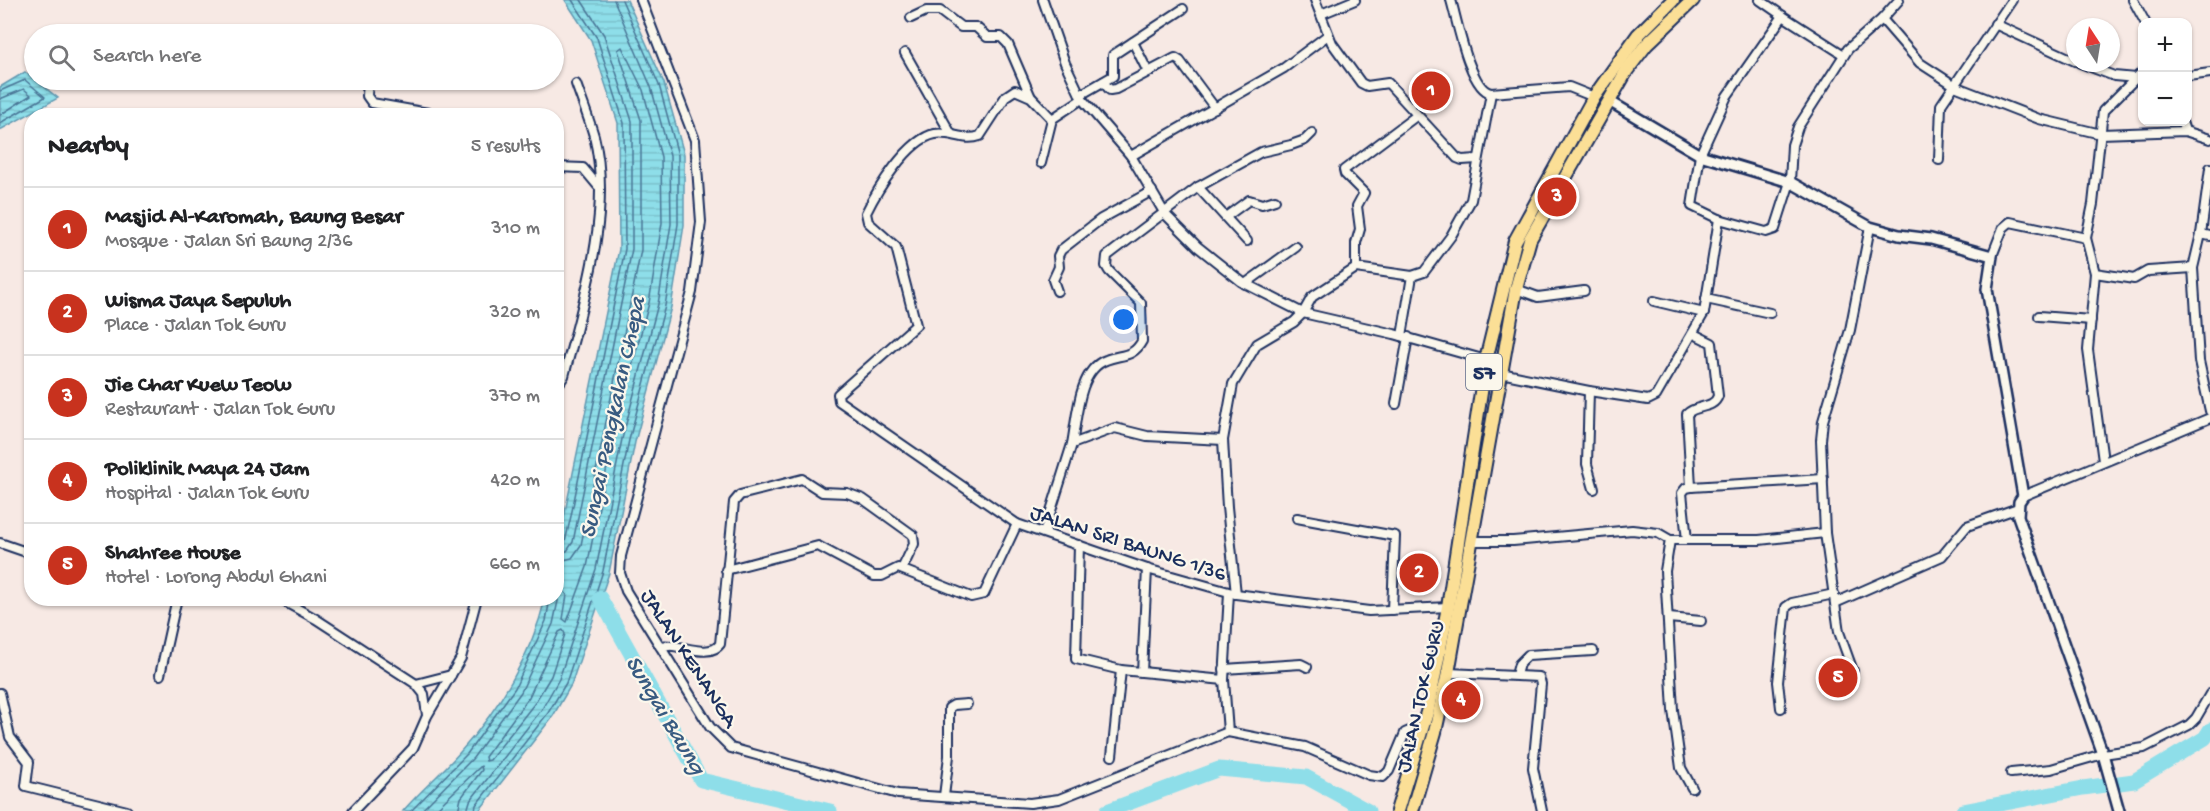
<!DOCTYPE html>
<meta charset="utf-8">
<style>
body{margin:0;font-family:"Gochi Hand",sans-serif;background:#f6f6f6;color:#202124}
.controls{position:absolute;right:18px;top:18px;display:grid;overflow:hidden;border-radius:12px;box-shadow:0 2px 4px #0004}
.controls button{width:54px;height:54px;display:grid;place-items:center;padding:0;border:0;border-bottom:2px solid #e0e0e0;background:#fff;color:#202124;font:30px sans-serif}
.compass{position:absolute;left:2066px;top:18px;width:54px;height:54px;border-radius:50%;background:#fff;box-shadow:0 2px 4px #0004;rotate:348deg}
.you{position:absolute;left:1124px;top:320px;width:21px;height:21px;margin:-15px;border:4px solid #fff;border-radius:50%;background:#1a73e8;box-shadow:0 0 0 9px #1a73e833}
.badge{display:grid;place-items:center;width:39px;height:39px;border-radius:50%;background:#c8321e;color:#fff;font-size:20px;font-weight:700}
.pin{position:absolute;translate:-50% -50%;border:3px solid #fff;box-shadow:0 2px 6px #0006}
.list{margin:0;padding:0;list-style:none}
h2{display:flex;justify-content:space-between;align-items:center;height:78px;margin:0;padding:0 24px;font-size:26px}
h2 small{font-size:20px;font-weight:400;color:#757577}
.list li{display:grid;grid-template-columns:39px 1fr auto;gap:18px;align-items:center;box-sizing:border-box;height:84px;padding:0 24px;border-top:2px solid #e0e0e0}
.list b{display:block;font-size:22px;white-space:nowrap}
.list p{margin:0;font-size:20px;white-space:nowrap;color:#757577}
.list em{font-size:20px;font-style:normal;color:#757577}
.icon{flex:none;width:33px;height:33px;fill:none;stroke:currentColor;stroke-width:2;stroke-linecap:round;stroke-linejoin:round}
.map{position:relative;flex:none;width:2210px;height:811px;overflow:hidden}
.search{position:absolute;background:#fff;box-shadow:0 2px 4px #0004;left:24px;top:24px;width:540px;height:66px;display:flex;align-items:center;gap:15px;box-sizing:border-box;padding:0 21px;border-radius:33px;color:#757577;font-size:22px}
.panel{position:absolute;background:#fff;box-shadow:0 2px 4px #0004;left:24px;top:108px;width:540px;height:498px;border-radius:24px}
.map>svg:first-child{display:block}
</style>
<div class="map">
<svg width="2210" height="811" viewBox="0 0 2210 811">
<defs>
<pattern id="water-rules" width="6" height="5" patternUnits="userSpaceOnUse" patternTransform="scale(1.5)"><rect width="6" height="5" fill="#8edee9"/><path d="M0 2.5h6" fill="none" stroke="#7abfca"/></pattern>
</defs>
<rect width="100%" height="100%" fill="#f7e9e4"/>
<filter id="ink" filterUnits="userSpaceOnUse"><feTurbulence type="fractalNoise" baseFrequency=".0167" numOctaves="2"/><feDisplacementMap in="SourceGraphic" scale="12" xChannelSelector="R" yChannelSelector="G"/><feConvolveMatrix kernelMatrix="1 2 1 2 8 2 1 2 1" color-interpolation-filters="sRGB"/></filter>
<g filter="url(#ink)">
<g fill="url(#water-rules)" stroke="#6098b1" stroke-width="1.5">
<path d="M565,0H627L664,83L684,154V225L671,307L635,442L609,573L571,685L553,716L479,811H403C421,790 443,772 461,751C499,709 532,654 545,599L556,598L557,551L619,249L618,123L591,40Z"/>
<polygon points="25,72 58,98 0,130 0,87"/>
</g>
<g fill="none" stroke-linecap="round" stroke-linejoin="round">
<g stroke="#497596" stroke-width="1.5">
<polyline points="0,91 25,80 45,97 0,123"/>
<polyline points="0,99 24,89 31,95 0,115"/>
<polyline points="556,546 565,542 571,516 625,249 624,123 597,38 572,0"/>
<polyline points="556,553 567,551 573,542 632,249 632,121 604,35 581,0"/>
<polyline points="556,562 572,558 581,545 641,250 641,120 618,50 622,47 643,90 661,157 662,223 649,303 613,437 587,567 567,622 563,619 567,595 556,580"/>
<polygon points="563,630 565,634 551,676 534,704 490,760 486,761 485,757 529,697 559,632"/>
<polyline points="411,811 467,754 515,688 546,621 550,598"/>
<polyline points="421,811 473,758 521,692 553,624 558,601 556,593"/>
<polyline points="434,811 481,766 482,770 461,798 458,811"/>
<polyline points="467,811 470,801 542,709 559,679 596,569 622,439 658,304 671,224 670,156 651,87 614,0"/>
<polyline points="475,811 476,805 548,713 566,683 603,571 629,440 665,306 678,224 678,155 659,85 622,0"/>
</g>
<g stroke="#8edee9" stroke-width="15">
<polyline points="600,598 701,780 830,811"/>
<polyline points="1107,811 1219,769 1306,777 1368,811"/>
<polyline points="1963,811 2083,788 2134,781 2205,738 2210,730"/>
</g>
<g stroke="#1b2f5e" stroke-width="12">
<g id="minor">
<polyline points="641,0 695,140 701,222 692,292 621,556 620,573 626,591 710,727 731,748 898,794 1030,803 1059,799 1228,732 1305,747 1369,775 1383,777 1389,771 1405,733 1414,729 1422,733"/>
<polyline points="1043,0 1065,63 1082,99 1131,156 1165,214 1198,247 1242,282 1303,313 1394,334 1486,360"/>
<polyline points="1315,0 1332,43 1361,83 1367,86 1388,83 1457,158 1462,160 1477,159"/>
<path d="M1451,0C1457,20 1470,90 1491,93L1569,87L1594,97"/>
<polyline points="2133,0 2145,22"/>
<polyline points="1321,14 1355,0"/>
<polyline points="1783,16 1844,55"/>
<polyline points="911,18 926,11 940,11 961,27 976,27 987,37 1001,37 1008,44 1030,95"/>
<polyline points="1882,19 1920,63 1957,87 2039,119 2101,134 2185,131 2210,139"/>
<polyline points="1995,24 2075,61"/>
<polyline points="1133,42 1148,72"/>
<polyline points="905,53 951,134"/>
<polyline points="2080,63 2114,76 2136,78"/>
<polyline points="2188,76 2210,73"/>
<polyline points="368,80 367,96 372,103 445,116"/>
<polyline points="1103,82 1110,90 1116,89 1175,58 1180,61 1215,108"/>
<polyline points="1080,95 1113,76 1113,55 1183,9"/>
<path d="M1082,99L1052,119L1031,97L1015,90L1006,96L980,136C964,142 951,131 935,134C908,139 877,190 866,213L868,222L896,247L916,325L838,394L839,401L1017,524L1147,569L1236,594L1369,611L1448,607"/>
<polyline points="2182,122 2185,131"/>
<polyline points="1131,156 1284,68 1328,35"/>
<polyline points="1939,160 1941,105 2012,0"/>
<polyline points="1041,163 1052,119"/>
<polyline points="556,167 583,168 598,186"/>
<polyline points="1198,187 1247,241"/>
<polyline points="1227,216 1249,200 1262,204 1275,200"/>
<polyline points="1719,219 1692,206 1700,155 1727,96 1783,16 1760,0"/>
<polyline points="2201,234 2210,168"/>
<polyline points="2210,236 2201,234 2193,268 2199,361 2210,411"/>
<polyline points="2086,238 2095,273 2134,279 2148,271 2193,268"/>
<polyline points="1992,256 2003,228 2010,222 2086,238 2093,204 2103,111 2142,72"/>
<polyline points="1356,268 1412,276"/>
<polyline points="2095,273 2088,350 2103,461"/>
<polyline points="1245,284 1296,247"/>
<polyline points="1516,289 1538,297 1584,291"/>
<polyline points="1057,291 1053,280 1059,267 1058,256 1061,250 1101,219 1152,191"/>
<polyline points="1706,299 1770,313"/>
<polyline points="1654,301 1704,313"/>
<polyline points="2039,316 2091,320"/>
<polyline points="1402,336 1412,276 1424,272 1451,236 1471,200 1491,93"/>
<polyline points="1501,373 1589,391 1648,400 1656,396 1704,313 1719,219 1766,232 1775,229 1790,182 1792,145 1798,127 1848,49 1882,19 1899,0"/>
<path d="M556,388L564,376C583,304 613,211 594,136C589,119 582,101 576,84"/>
<polyline points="1589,391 1587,464 1594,489"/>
<polyline points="1396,404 1408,337"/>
<path d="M1072,444C1077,419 1078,370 1106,360C1121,354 1133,358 1142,341L1141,303L1109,271L1106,266L1107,256L1198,187L1261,152L1291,145L1305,140L1312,133"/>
<polyline points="1691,487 1823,479"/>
<polyline points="2023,496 2210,418"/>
<polyline points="1297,518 1395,536 1392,610"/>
<polyline points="1044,533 1072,444 1115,428 1147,436 1223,440"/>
<polyline points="1670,540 1665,571 1673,710 1681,768 1692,788"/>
<path d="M1687,540L1682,493L1686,488L1691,487L1687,414C1696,404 1713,410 1718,396L1712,343L1694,334"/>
<polyline points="1471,541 1513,541 1632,530 1658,533 1670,540 1759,540 1825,533"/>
<polyline points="0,543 32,554"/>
<polyline points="1079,545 1076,659 1121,670 1224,680"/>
<polyline points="726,570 818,546 874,576 882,576 898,568 971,597 984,594 1017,524"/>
<polyline points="1236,594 1227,507 1223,440 1233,384 1257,344 1294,322 1303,313 1312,297 1356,268 1356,243 1360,229 1357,206 1364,193 1345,174 1344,170 1416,116"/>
<polyline points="278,598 316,619 416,684 424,694 427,715"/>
<polyline points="1835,603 1942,556 1967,526 2018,508"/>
<polyline points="1669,618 1701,621"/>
<path d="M660,646C677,642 709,660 720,644L734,502L740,495L802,479L822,492L847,493L863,499L913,535L914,544L902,569"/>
<polyline points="1224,669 1301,664 1307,667"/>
<polyline points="1853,671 1839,632 1825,533 1821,440 1823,421 1850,330 1870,227"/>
<polyline points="1142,672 1147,569"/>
<polyline points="1448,673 1539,677 1541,684 1533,768 1542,811"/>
<polyline points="160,675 177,598"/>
<polyline points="1516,675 1519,664 1528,655 1593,651"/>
<polyline points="416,684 451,675"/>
<polyline points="0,693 10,737 29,762 26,786 127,811"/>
<polyline points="1781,708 1778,682 1786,607 1792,603 1834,594"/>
<polyline points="1228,732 1224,680 1229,593"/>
<polyline points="1112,756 1121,670"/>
<polyline points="2011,773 2051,769 2103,754 2144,748 2189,725 2196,718 2210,694"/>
<polyline points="944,796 949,756 949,708 954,705 967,704"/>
<polyline points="353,811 413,748 427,716 461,658 477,598"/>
</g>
</g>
<g stroke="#1b2f5e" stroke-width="14">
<polyline id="tertiary" points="1609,101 1700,155 1790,182 1870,227 1899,235 1931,239 1992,256 1987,289 2023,496 2019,502 2018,516 2103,754 2119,811"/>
</g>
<g stroke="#1b2f5e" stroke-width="16">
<g id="primary">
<polyline points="1397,811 1428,709 1448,607 1486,360 1515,241 1594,97 1638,35 1673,0"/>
<polyline points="1412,811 1435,732 1448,673 1516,289 1530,239 1627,70 1646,45 1693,0"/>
</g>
</g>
<use href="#minor" stroke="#fbf7ec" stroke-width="8"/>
<use href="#tertiary" stroke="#fbf7ec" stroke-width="9"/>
<use href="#primary" stroke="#fbdf96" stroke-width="12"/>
</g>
</g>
<g text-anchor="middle" stroke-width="4.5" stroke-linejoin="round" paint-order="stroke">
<rect fill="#fbf7ec" stroke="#5e6b89" stroke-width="1.5" x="1466" y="354" width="36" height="36" rx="4.5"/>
<g font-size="21" font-weight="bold" fill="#1b2f5e">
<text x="1484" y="379">57</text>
</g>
<g font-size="22" fill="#1b2f5e" stroke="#fbf7ec">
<text transform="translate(1129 541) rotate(18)" y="8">JALAN SRI BAUNG 1/36</text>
<text transform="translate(691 657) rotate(57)" y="8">JALAN KENANGA</text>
<text transform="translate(1418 696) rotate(-77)" y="8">JALAN TOK GURU</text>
</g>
<g font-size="24" font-style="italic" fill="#385b81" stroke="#fbf7ec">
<text transform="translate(611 417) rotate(-78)" y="8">Sungai Pengkalan Chepa</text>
<text transform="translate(667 714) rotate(59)" y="8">Sungai Baung</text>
</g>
</g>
</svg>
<div class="controls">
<button>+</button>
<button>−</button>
</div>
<svg class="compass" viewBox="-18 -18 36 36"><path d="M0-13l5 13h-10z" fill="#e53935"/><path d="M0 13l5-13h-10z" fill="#757577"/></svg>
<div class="you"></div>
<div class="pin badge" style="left:1431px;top:91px">1</div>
<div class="pin badge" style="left:1419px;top:573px">2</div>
<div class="pin badge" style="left:1557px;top:197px">3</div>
<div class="pin badge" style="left:1461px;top:700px">4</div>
<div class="pin badge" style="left:1838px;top:678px">5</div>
<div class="search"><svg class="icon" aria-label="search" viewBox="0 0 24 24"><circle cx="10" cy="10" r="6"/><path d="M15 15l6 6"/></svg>Search here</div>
<section class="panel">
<h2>Nearby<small>5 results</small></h2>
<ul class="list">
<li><span class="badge">1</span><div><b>Masjid Al-Karomah, Baung Besar</b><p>Mosque · Jalan Sri Baung 2/36</p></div><em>310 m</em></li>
<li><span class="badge">2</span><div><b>Wisma Jaya Sepuluh</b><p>Place · Jalan Tok Guru</p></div><em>320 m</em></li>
<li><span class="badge">3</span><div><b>Jie Char Kuew Teow</b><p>Restaurant · Jalan Tok Guru</p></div><em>370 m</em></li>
<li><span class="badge">4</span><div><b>Poliklinik Maya 24 Jam</b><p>Hospital · Jalan Tok Guru</p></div><em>420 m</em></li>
<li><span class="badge">5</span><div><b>Shahree House</b><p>Hotel · Lorong Abdul Ghani</p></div><em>660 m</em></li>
</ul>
</section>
</div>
